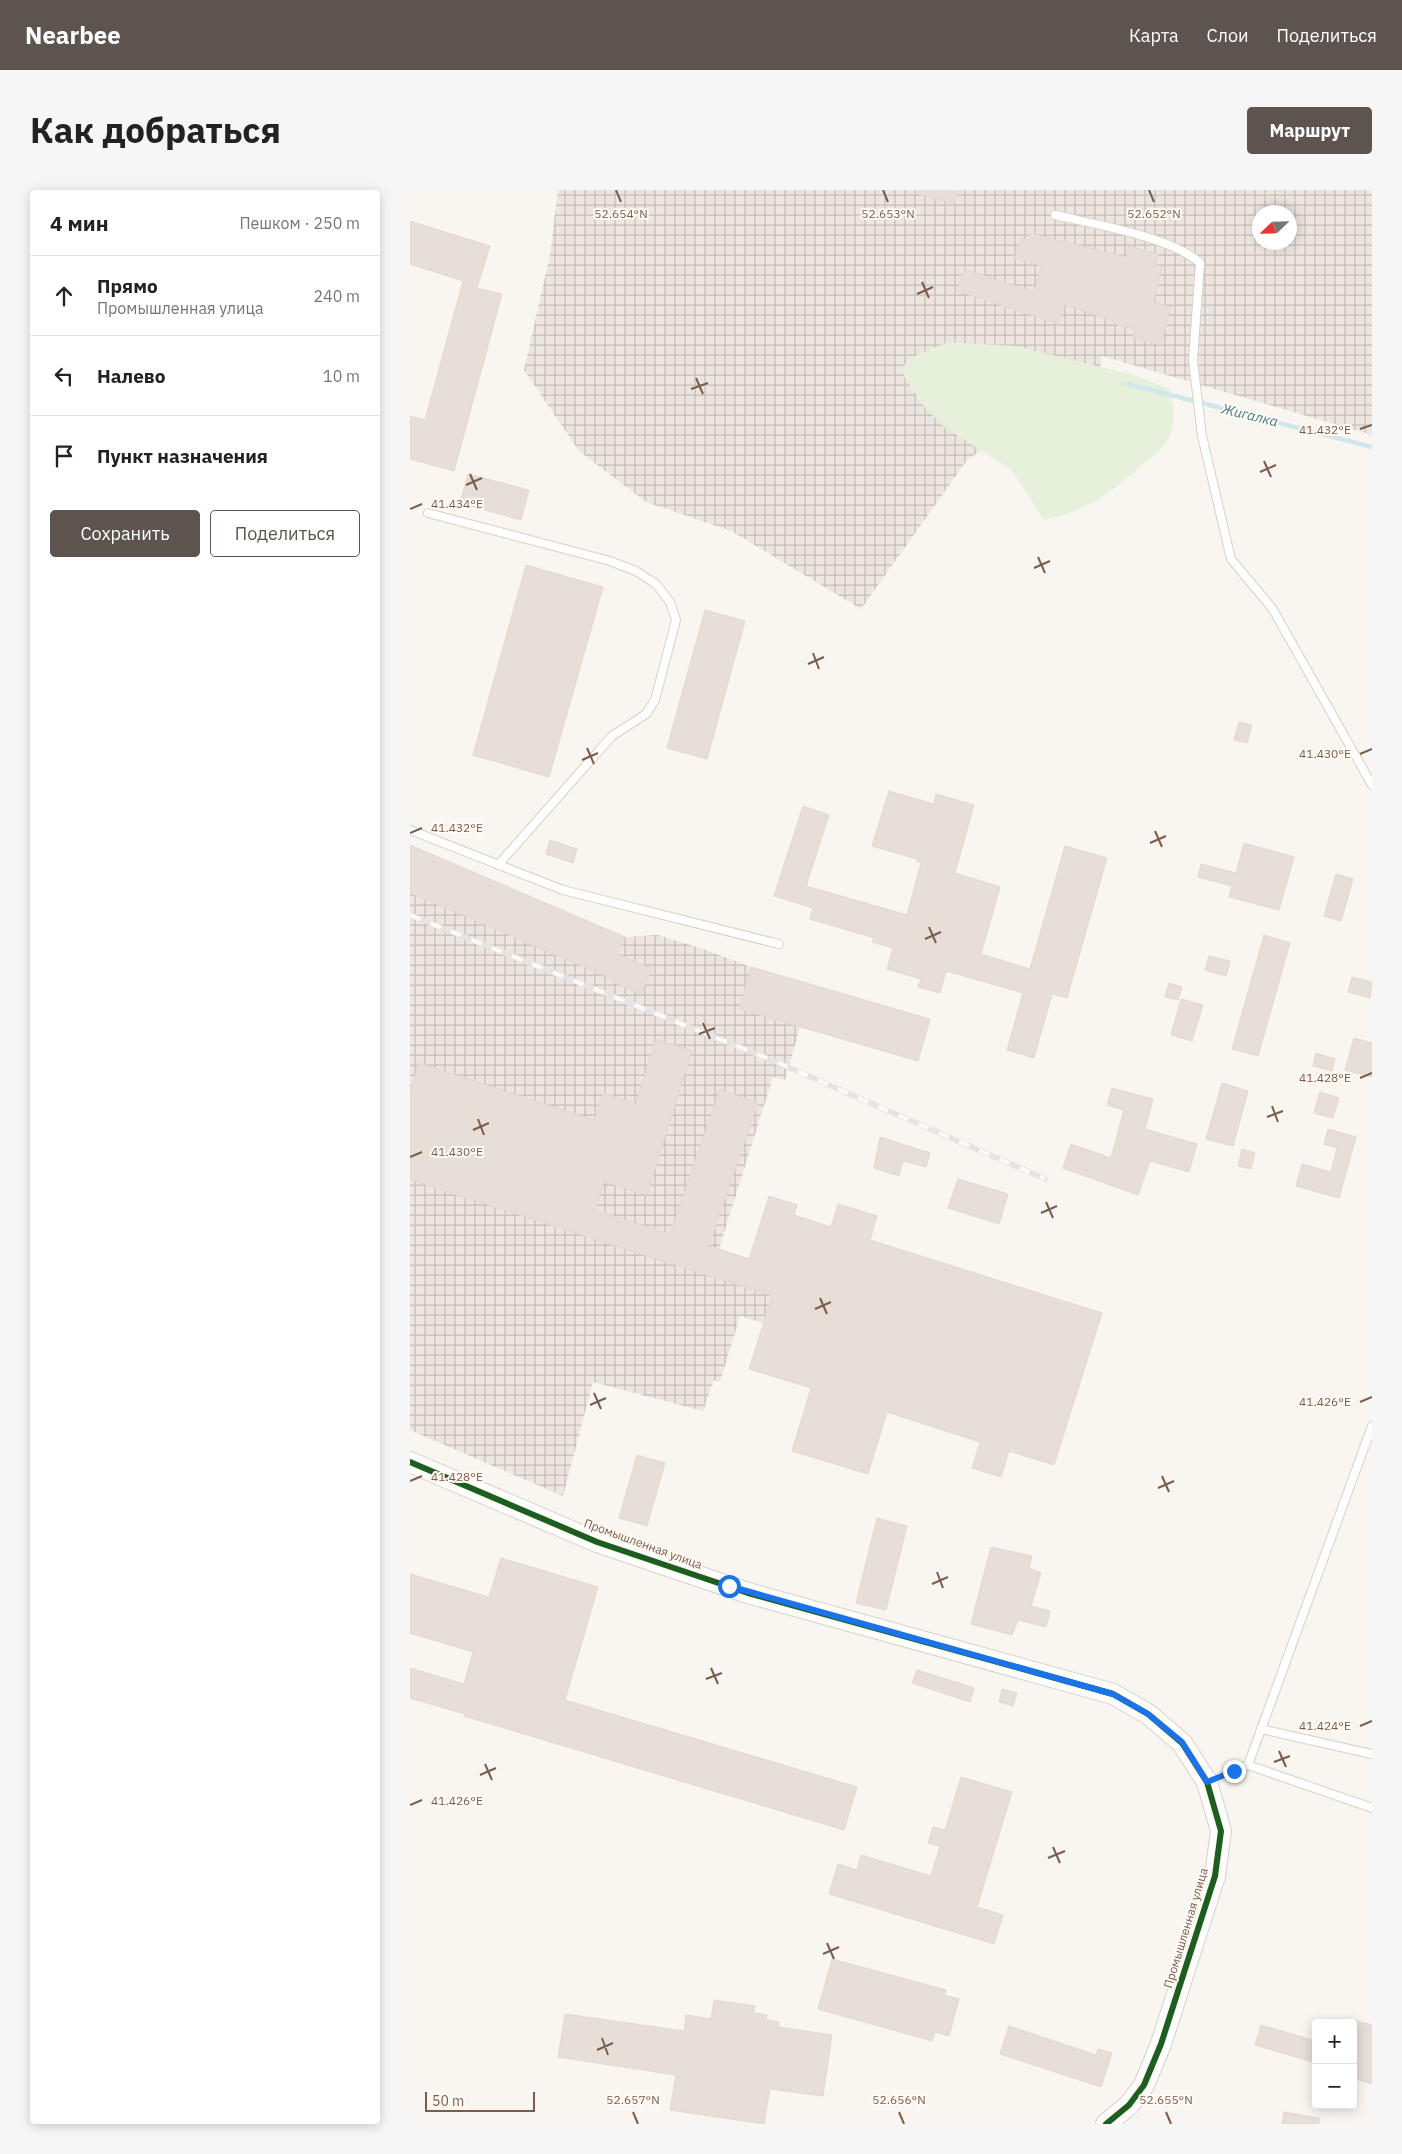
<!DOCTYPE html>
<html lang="ru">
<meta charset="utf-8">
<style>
body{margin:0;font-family:"IBM Plex Sans",sans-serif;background:#f6f6f6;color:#222}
.controls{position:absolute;right:15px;bottom:15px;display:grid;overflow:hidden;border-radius:5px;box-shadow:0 2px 12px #0003}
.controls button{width:45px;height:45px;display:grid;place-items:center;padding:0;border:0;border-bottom:1px solid #e0e0e0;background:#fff;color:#222;font:25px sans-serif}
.compass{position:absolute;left:842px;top:15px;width:45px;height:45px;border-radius:50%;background:#fff;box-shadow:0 2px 12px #0003;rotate:247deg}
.scale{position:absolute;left:15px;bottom:12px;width:110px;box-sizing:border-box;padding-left:5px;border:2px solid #7a5c4d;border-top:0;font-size:14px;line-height:18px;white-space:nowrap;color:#7a5c4d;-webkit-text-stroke:4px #fffaf3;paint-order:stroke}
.stop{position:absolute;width:15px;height:15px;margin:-11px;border:4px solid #1a73e8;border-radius:50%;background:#fff}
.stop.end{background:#1a73e8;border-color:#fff;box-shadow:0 1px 5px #0008}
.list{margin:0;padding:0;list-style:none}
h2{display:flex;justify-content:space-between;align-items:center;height:65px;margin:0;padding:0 20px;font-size:21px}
h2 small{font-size:16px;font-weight:400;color:#767676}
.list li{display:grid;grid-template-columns:32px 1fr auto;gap:15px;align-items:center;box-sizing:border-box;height:80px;padding:0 20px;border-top:1px solid #e0e0e0}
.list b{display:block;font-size:19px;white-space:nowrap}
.list p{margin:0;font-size:16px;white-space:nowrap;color:#767676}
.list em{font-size:16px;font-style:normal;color:#767676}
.actions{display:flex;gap:10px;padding:15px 20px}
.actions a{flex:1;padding:11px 0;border:1px solid #5d544f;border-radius:5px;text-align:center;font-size:18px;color:#5d544f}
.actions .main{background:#5d544f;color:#fff}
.icon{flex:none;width:28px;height:28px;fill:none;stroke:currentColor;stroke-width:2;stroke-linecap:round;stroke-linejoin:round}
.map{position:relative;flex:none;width:962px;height:1934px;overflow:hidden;border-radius:5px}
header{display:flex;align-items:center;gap:30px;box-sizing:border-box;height:70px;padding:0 25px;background:#5d544f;color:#fff}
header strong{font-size:24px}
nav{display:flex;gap:28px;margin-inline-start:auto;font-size:18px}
.intro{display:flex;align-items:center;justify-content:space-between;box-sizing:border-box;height:120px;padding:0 30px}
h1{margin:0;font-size:35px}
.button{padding:12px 22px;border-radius:5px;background:#5d544f;color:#fff;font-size:18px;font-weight:700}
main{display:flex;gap:30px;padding:0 30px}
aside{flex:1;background:#fff;border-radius:5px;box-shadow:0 2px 12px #0003}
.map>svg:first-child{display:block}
</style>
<header>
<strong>Nearbee</strong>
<nav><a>Карта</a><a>Слои</a><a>Поделиться</a></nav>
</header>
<div class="intro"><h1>Как добраться</h1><a class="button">Маршрут</a></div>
<main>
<aside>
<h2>4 мин<small>Пешком · 250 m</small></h2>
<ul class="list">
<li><svg class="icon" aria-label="ahead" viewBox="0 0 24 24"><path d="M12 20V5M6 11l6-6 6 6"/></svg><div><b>Прямо</b><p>Промышленная улица</p></div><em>240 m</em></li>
<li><svg class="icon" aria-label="left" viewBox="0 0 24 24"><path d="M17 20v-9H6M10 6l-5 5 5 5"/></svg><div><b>Налево</b></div><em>10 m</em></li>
<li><svg class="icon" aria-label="arrive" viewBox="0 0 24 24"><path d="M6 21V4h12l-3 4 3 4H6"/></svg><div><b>Пункт назначения</b></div></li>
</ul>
<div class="actions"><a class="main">Сохранить</a><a>Поделиться</a></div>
</aside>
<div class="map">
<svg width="962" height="1934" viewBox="0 0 962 1934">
<defs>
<pattern id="industrial-grid" width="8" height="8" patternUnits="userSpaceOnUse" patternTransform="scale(1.25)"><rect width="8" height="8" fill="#ede5e0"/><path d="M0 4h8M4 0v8" fill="none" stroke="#c5bdb8"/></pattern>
</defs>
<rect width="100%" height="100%" fill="#f9f5f0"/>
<g fill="url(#industrial-grid)" fill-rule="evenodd">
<path d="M148,0H962V245L692,166L681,221L580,255L558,269L451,419L321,341L236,312L169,261L114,180L140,65ZM849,22H879V52H849Z"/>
<polygon points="0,703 198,787 215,747 248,745 296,760 341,777 329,819 390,837 375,890 363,887 309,1059 370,1079 353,1133 330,1126 310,1192 304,1190 293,1221 183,1192 153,1306 0,1240"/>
</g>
<path fill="#e7f0db" d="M538,152L605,156L724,185L760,199C764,221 768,238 753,257C713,291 688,319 634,330L602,280L534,237L512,214L494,186V176L500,168Z"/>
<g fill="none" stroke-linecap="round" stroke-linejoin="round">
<polyline stroke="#d0e8ea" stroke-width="4.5" points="718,194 962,257"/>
</g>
<g fill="#e6ded7" stroke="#e2d8d2">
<polygon points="508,0 548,0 545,14 508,4"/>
<polygon points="0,31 80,56 67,98 92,104 44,281 0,269 0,226 15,230 53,91 0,74"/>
<polygon points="620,43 716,67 719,56 748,64 745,75 752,76 744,112 761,117 751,155 723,148 725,139 703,134 704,131 654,115 648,134 547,101 554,79 624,102 631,76 605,68 611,48 619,50"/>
<polygon points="58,284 119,300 111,330 50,313"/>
<polygon points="116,375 193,397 139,587 63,565"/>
<polygon points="295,420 335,431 297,569 257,558"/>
<polygon points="829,532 842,535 837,553 824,550"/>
<polygon points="479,601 524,614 526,604 564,615 545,683 590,697 571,764 620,779 655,656 697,668 657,808 642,804 624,868 597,860 613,803 536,781 530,803 508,797 511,789 477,779 483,758 462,752 464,748 400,729 403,718 364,706 393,616 419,625 396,696 497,725 511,673 507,672 507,669 462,656"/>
<polygon points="140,650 167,659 163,673 136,664"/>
<polygon points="834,653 884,667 869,720 819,707 822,696 788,687 791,674 826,683"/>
<polygon points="0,655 215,747 207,764 242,779 231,804 204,793 205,790 0,703"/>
<polygon points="926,684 943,689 931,731 914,726"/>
<polygon points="854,745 880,753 848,866 822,859"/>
<polygon points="799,766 820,771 816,786 795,780"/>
<polygon points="341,777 520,829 508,871 329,819"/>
<polygon points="942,787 962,792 960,808 938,802"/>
<polygon points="759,793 772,797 768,810 755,807"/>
<polygon points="771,809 793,815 782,851 761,845"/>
<polygon points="944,848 962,853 962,887 935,880"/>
<polygon points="246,849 282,861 237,1005 194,992 185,1020 260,1044 310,899 348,913 299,1056 339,1069 359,1006 387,1015 384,1025 421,1037 428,1014 467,1026 460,1050 692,1123 644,1275 599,1261 591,1287 562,1278 570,1252 477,1222 458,1284 382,1261 401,1198 339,1179 362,1106 0,990 0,902 9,873 184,930 193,903 226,913"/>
<polygon points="906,863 925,869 922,881 903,876"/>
<polygon points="812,893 838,901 823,956 796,949"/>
<polygon points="702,898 743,909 735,939 787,954 779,982 740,971 728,1005 653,978 661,954 701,968 714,920 697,915"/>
<polygon points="910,902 929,908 923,928 904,923"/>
<polygon points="918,939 946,947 929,1008 886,996 892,974 921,982 927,958 914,954"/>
<polygon points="470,947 520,963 516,977 493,971 489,986 464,978"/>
<polygon points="832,959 845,963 841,979 828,976"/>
<polygon points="548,989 598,1004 589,1034 538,1018"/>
<polygon points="227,1265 255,1273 237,1336 209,1328"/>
<polygon points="467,1328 497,1336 476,1420 446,1413"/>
<polygon points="581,1357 622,1366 619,1378 631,1383 621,1416 640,1421 636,1437 608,1430 602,1445 561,1434"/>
<polygon points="91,1368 188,1397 155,1510 447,1597 434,1640 54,1526 55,1524 0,1508 0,1478 54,1494 63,1462 0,1443 0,1384 79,1407"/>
<polygon points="507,1480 564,1498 560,1512 502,1493"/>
<polygon points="592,1499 607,1503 603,1516 589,1512"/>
<polygon points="551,1587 602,1602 567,1717 593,1725 584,1754 419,1704 428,1674 447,1680 451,1665 521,1686 530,1656 518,1653 523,1637 535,1640"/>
<polygon points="422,1769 536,1800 534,1805 549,1809 539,1846 525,1842 522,1851 408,1819"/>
<polygon points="304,1810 345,1816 344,1823 357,1825 356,1830 369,1832 368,1837 422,1845 413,1906 360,1899 354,1934 260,1920 266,1885 148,1867 155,1824 274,1841 276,1825 301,1829"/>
<polygon points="943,1830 962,1835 962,1894 943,1888"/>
<polygon points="851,1835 906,1851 906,1873 845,1855"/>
<polygon points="599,1836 686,1865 688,1859 702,1863 691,1897 590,1864"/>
<polygon points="874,1922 909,1928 909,1934 872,1934"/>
</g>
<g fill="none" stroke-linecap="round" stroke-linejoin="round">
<g stroke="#d7d1cb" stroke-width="10">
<g id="service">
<path d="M645,25C683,34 762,47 790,73L783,170L792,246L821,369L862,418L962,595"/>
<polyline points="18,323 200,371 226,381 246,394 260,412 266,430 245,510 236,524 202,546 88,675"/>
<polyline points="0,640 153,700 369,754"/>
<polyline points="851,1539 962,1564"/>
<polyline points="838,1575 962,1618"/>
<polyline points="797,1592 838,1575 962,1236"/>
</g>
</g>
<g stroke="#d7d1cb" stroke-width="22">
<polyline id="tertiary" points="0,1272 187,1352 338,1403 703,1504 738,1524 772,1553 797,1592 811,1641 805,1686 751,1854 734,1895 719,1915 696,1934"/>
</g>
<use href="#service" stroke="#fefefd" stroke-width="8"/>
<use href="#tertiary" stroke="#fefefd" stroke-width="20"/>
<g stroke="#e6e3e7" stroke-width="5.5">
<polyline id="rail" points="0,725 364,871 635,989"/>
</g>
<use href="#rail" stroke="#fffaf3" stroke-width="4" stroke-dasharray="11" stroke-linecap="butt"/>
<g stroke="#fffaf3" stroke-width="9">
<polyline id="cycleway" points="0,1272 187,1352 338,1403 703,1504 738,1524 772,1553 797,1592 811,1641 805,1686 751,1854 734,1895 719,1915 696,1934"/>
</g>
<use href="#cycleway" stroke="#1b5e20" stroke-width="6"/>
</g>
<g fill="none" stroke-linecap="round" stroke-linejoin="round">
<polyline stroke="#1a73e8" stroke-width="6" points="319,1396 703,1504 738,1524 772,1552 797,1592 824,1581"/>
</g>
<path fill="none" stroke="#7a5c4d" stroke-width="2" d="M206,0L211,12M473,0L478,12M739,0L744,12M512,92L519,108M507,104L523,97M286,188L293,204M281,199L298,193M950,239L962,235M854,271L861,287M850,282L866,275M60,284L67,300M56,295L72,288M0,319L12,314M628,367L635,383M624,378L640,371M403,463L409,479M398,474L414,467M177,558L184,574M950,564L962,559M172,570L188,563M745,641L752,657M0,643L12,638M740,653L756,646M519,737L526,753M515,749L531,742M293,833L300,849M289,844L305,838M950,888L962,883M862,916L868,932M857,927L873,921M68,929L74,945M63,940L79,933M0,967L12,962M636,1012L643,1028M631,1023L647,1016M410,1108L417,1124M405,1119L421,1112M184,1203L191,1219M950,1212L962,1207M180,1215L196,1208M752,1286L759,1302M0,1291L12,1286M748,1298L764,1291M527,1382L533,1398M522,1394L538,1387M301,1478L308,1494M296,1489L312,1483M950,1536L962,1531M869,1561L876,1577M864,1572L880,1566M75,1574L82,1590M70,1585L86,1578M0,1615L12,1610M643,1657L650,1673M638,1668L655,1661M417,1753L424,1769M413,1764L429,1757M192,1848L198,1865M187,1860L203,1853M223,1922L228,1934M489,1922L494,1934M756,1922L761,1934"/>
<g text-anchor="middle" stroke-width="4" stroke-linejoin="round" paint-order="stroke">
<g font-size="12" fill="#7a5c4d" stroke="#fffaf3">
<text transform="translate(233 1354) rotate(20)" y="4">Промышленная улица</text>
<text transform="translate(776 1738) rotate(-73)" y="4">Промышленная улица</text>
</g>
<g font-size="14" font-style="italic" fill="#437c86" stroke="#fffaf3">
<text transform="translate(840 225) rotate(14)" y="5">Жигалка</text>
</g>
</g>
<g font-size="12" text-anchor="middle" fill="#7a5c4d" stroke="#fffaf3" stroke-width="4" stroke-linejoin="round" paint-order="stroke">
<text x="211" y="28">52.654°N</text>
<text x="478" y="28">52.653°N</text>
<text x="744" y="28">52.652°N</text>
<text x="915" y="244">41.432°E</text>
<text x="47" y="318">41.434°E</text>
<text x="915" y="568">41.430°E</text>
<text x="47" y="642">41.432°E</text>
<text x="915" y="892">41.428°E</text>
<text x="47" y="966">41.430°E</text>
<text x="915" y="1216">41.426°E</text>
<text x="47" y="1291">41.428°E</text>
<text x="915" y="1540">41.424°E</text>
<text x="47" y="1615">41.426°E</text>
<text x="223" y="1914">52.657°N</text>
<text x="489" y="1914">52.656°N</text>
<text x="756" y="1914">52.655°N</text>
</g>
</svg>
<div class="controls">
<button>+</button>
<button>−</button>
</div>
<svg class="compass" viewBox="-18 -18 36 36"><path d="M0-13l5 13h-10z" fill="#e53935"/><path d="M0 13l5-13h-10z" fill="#767676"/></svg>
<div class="scale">50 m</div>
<div class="stop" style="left:319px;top:1396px"></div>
<div class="stop end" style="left:824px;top:1581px"></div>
</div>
</main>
